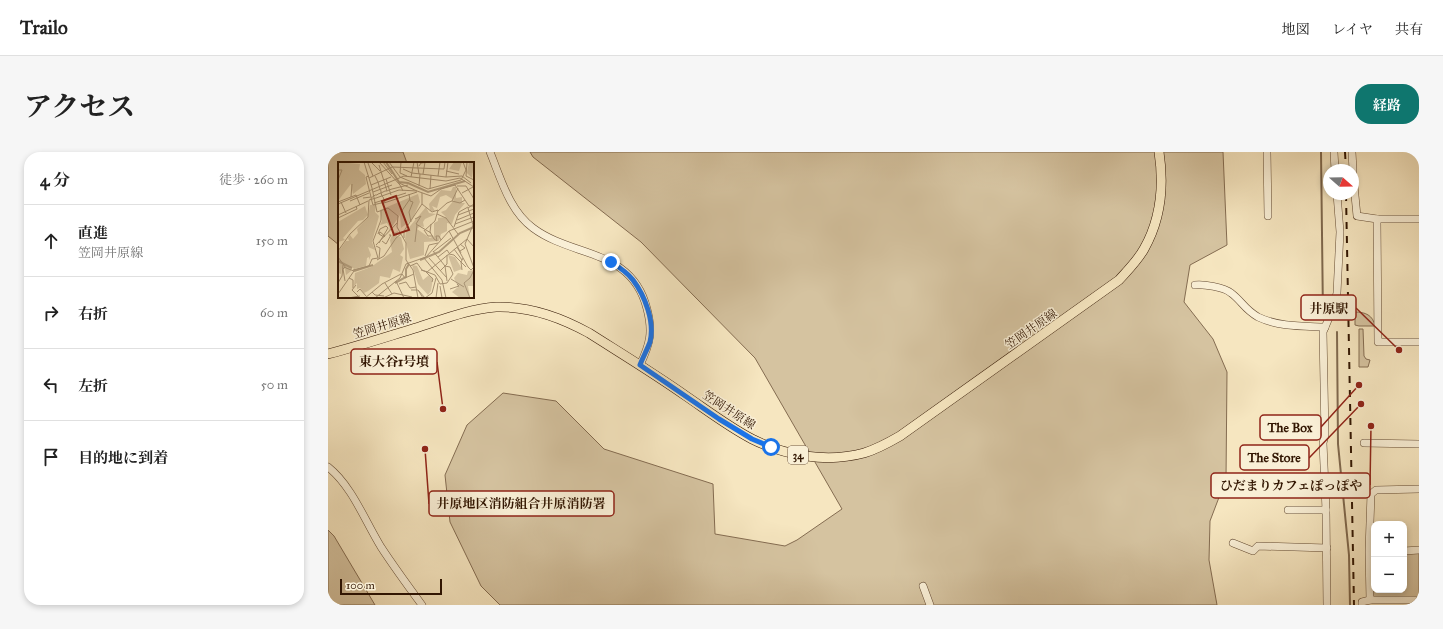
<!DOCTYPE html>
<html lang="ja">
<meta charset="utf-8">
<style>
body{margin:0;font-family:"IM FELL Great Primer","Noto Serif JP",serif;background:#f6f6f6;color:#222}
.controls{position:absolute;right:12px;bottom:12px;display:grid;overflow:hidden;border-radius:8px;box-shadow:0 2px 6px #0003}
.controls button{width:36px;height:36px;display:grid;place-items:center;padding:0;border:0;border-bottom:1px solid #e0e0e0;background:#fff;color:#222;font:20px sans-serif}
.compass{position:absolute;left:995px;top:12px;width:36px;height:36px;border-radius:50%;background:#fff;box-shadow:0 2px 6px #0003;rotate:110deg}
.scale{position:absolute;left:12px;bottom:10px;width:102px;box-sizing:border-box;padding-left:4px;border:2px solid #321602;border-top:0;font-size:11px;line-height:14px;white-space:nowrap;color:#321602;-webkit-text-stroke:3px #f9efd6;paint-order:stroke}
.stop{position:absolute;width:12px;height:12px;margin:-9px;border:3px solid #1a73e8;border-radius:50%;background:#fff}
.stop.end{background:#1a73e8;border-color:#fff;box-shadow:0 1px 4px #0008}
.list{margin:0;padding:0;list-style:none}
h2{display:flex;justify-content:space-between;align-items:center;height:52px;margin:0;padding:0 16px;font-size:17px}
h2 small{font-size:13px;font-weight:400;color:#767676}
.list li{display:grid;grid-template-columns:26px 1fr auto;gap:12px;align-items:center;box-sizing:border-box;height:72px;padding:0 16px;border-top:1px solid #e0e0e0}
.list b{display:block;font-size:15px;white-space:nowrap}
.list p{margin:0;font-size:13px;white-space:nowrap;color:#767676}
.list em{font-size:13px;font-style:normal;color:#767676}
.icon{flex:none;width:22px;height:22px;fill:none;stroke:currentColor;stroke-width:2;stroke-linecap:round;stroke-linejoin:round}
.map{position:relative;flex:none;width:1091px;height:453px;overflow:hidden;border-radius:16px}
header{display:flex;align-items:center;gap:24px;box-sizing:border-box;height:56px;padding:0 20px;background:#fff;border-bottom:1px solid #e0e0e0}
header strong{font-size:19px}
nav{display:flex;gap:22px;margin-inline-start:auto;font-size:14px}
.intro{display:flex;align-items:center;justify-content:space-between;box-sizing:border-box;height:96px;padding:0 24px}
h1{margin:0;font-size:28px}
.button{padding:10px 18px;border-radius:16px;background:#0f766e;color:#fff;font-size:14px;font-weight:700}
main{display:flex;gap:24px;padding:0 24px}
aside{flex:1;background:#fff;border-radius:16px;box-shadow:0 2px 6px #0003}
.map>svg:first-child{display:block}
</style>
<header>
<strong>Trailo</strong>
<nav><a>地図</a><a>レイヤ</a><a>共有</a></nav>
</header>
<div class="intro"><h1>アクセス</h1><a class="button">経路</a></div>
<main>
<aside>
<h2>4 分<small>徒歩 · 260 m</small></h2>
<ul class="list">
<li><svg class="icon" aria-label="ahead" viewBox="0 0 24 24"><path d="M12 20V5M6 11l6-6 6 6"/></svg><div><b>直進</b><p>笠岡井原線</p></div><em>150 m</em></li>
<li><svg class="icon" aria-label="right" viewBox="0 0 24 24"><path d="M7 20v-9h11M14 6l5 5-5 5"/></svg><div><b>右折</b></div><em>60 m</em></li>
<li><svg class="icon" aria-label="left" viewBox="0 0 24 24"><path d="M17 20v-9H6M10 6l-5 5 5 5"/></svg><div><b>左折</b></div><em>50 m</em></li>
<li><svg class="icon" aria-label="arrive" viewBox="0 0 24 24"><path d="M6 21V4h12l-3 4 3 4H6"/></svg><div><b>目的地に到着</b></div></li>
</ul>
</aside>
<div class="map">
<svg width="1091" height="453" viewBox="0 0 1091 453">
<rect width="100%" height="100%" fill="#f6e6c0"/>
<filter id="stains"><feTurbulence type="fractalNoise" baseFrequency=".005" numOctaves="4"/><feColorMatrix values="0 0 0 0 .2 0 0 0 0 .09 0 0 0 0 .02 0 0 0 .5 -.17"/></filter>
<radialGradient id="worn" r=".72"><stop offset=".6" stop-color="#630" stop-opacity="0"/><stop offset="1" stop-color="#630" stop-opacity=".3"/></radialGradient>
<g fill="#d5c3a0" stroke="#846c51">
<polygon points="0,0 75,0 79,11 11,11 11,93 0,84"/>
<polygon points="202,0 895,0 899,93 862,113 856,150 885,187 899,220 898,327 882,369 881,408 889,453 172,453 153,434 122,370 117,323 139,273 175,241 228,249 276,297 385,332 387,382 457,394 469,388 514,357 427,206 313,90 205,5"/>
<path d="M1027,160C1037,160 1045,163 1047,174H1031L1027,173Z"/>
<polygon points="1031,177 1035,177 1036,204 1038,207 1042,208 1040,215 1031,215"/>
<polygon points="0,378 6,384 47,453 0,453"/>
<polygon points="1043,401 1046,401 1046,438 1076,438 1076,401 1091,401 1091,446 1044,447"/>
</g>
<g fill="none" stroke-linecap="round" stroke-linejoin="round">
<g stroke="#7f684d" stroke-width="2">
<polyline points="993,0 995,164"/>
<polyline points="1009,180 1010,292 1021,403 1022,453"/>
</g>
<g stroke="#634a32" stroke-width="8">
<g id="minor">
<path d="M162,0C173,27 181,58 205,76C245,106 304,96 319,157C325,180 322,192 312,213"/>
<polyline points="939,0 940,64"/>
<polyline points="1006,0 1007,18"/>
<polyline points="1024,0 1025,18"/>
<polyline points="1025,23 1029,64 1049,67 1091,67"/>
<polyline points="1049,67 1050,190 1091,190"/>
<path d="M867,133C875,132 896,135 903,141C914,149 916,157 930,165C951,175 974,174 997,175"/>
<polyline points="1036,291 1091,292"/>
<path d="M0,315C24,334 37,369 53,395C66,415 80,434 94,453"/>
<polyline points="950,327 997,327"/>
<polyline points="960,358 998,358"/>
<polyline points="905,391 925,399 930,394 999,396"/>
<polyline points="1076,399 1091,398"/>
<polyline points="595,434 602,453"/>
<polyline points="1042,448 1041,399 1043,342 1048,338 1091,337"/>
<polyline points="999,453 998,358 995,291 997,283 995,180 1006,154 1009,141 1012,80 1009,42"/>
<polyline points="1034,453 1034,450 1042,448 1091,448"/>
</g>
</g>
<g stroke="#321602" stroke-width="10">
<path id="major" d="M0,202C31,194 61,184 91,175C116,167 141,157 168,155C200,154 234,166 261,181C294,202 327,222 358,244C380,259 401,275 424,287C458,304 499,311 536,301C549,297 560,291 572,284L791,128C800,118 810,108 816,97C833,67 836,33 831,0"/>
</g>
<use href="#minor" stroke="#f9efd6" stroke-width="7"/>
<use href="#major" stroke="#f6e6c0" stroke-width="9"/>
<g stroke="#321602" stroke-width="2" stroke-dasharray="7 7" stroke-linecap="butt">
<polyline points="1017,0 1018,18"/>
<polyline points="1018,42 1026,453"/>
</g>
</g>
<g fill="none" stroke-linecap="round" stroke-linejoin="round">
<path stroke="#1a73e8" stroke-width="5" d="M283,110C291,115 299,120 305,128C317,144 327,170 322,190C319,198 315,205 312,213L391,267L424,287L443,295"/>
</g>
<g text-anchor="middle" stroke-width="3" stroke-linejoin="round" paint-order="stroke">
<rect fill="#f9efd6" stroke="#6e5742" stroke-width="1" x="460" y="294" width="20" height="18" rx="3"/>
<g font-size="11" font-weight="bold" fill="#321602">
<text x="470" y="307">34</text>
</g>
<g font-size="12" fill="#321602" stroke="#f9efd6">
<text transform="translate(54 174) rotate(-17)" y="4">笠岡井原線</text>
<text transform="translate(703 177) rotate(-35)" y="4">笠岡井原線</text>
<text transform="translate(401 258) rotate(33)" y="4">笠岡井原線</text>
</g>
</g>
<g transform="translate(10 10)">
<rect width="136" height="136" fill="#f6e6c0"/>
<path d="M0,0L22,2L21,8L27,13L28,22L15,32L13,22L0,39ZM116,0H124L121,9L111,7ZM131,0H136L134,16L129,11ZM115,25H118V36L124,35V41H127L117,53L114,62L109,61V69L103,72L101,79L86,80V93L72,97L67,77L68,69L88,45L91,51L98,52L87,57L85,60L86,65L82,64L79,67L92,76L96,74V61L100,59V56L108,55L103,50L108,48L116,38L108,33L102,35L99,46L94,44L97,49H92L91,42L103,28L113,29ZM80,32L82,40L74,58L63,66L62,53L49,72L52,66L49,61L42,63L44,59L42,48ZM32,43H38L37,50L41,54L34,80L37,88L30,85L33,93L31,98V95L29,96L28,104L16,107L14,105L13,109L8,113L7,107L4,106L3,112L0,111V90L8,79H11L10,76L12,73L15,77L20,71L19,67L30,55ZM27,44L30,53L25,58L20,59L5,76L7,78L0,80V60ZM60,69L59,74L63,75L66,87L62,93L65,95L62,110L55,107L52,116L42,114L41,121L30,129L26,131L22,126L19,127V121L16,124L17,111L33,105L54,90L52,78L55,71ZM110,93L117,95L124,107L116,110ZM74,103L79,104L85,118L91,113L95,116L93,129L90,133L80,122ZM136,108V124H130L132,136H122L114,130L120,125L116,116L120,111L129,113L130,109Z" fill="#d5c3a0"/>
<path fill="none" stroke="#b39f7f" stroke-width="2" d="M48,0L61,20L70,21L90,30L127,19M82,98L101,90L122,71L136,65M0,99L14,106M16,109L35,103M57,121L68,115V107L71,102"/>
<path fill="none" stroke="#a89374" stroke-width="1" d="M26,0L34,26M33,0L42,9M41,0L62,23L65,29M45,0L54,12M51,0L62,15L90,27L123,18L128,8L125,0M63,0L62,11L69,14M79,0L81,12M129,0L128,14L136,18M30,1L35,14M41,3L49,29M81,4L83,1L93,0M65,7L74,11L108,15M0,8H4L0,18M108,9L121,12M85,12L87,0M37,14L40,20L42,27L43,29V31L44,34L45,35L47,40L35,43L33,36L36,34L37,33H39L40,32L43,31L47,29H49L51,28L54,27L70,23M100,14L102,0M73,15L76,0M108,15L124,14L133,21M108,15L110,0M31,16L54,5L106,7L107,0M48,17L53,33M61,21L79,29M33,23L53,15M81,24L82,12M119,24H128L136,37M34,26L39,50L50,46L60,54L59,65L68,81V98L75,108L80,136M92,27L93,13M35,30L54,23M124,31L135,25M71,32L72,39L75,40L71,50L73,60M13,35L14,22M25,36L33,35L28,15L31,14M38,36L61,28L79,29L93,34L103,27L117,23L131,44H136M12,39L31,31M114,39L120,26M0,40L18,33L22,43M3,40L8,51M36,41L68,31M46,41L79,30M0,42L66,14L108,19L122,16L136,25M84,42L94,50L100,48L97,59L87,68M136,42L130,46L135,63L127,82L136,106M100,49L109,41L114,39L122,41L127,38M63,50L72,37M99,52L108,56L120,72M0,53L30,39M120,53L136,47M0,56L19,47L18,44M77,57L83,54L78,62L93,71M119,58L136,51M93,62L92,70L96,77L99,79L98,74H101L103,78M117,62L136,55M116,65L121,50L130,45M86,68L90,74H95M111,69L123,91M42,70L47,74L46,75L41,72ZM40,72L42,67L48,64L50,66L41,81M66,76V69L84,42V31M44,79L48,82L53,73H51M77,80L79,63M38,83L59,61M38,84L42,86L41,97M119,85L130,105L133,108L135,106M116,87L124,98M0,89L12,72L30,55L31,38L38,36M95,89L107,104L109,119M122,89L127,86L122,82M95,90L113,76M111,92L116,93L128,105M87,94L91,83L100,81M0,95L8,106L16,109L0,132M100,95L109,88L111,91M86,96L104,118L108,136M91,96L109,116M39,98L46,94L58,76L63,72M72,104L79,101L84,108L97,113L102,122L109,121L115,112L112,105L107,104M15,108L31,104L34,97L40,96L35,79L43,58V49M83,108L89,110L129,77L136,85M124,108L123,100L125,96M102,109L109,102V93M88,110L95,117L94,120M64,112L67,116L76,112M11,116L15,118V126M113,117L126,125M7,119L5,107L7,105M58,119L66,136M0,121L4,114L5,103M47,121L54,132M61,122L68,120L72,126L78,125M18,123L14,128L22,136M102,124L104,136M112,127L121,124L119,122M73,128H80L85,136M80,128L87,136L94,131L98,116M19,130L22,127L28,134M34,130L37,133L46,134M10,136L22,134M27,136L44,122L63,112M37,136L62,116L68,102L88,95L111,69L136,59M45,136L56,131L74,135M98,136L100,121M132,136L126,121L132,116L136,108"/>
<path fill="#8f2418" fill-opacity="0.15" stroke="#8f2418" stroke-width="2" d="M58,34L71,68L56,73L44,39Z"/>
<rect width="136" height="136" fill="none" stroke="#321602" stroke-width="2"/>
</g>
<path fill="none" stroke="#8f2418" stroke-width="1.5" d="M1071 198L1028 156M115 257L109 210M1031 233L993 275M1033 252L981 306M1043 274L1042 333M97 297L101 352"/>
<g fill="#8f2418" stroke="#f9efd6" stroke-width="1.5">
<circle cx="1071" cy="198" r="4"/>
<circle cx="115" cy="257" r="4"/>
<circle cx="1031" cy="233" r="4"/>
<circle cx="1033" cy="252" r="4"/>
<circle cx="1043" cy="274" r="4"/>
<circle cx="97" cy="297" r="4"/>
</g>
<g fill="#f9efd6" stroke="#8f2418" stroke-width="1.5">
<rect x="973" y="143" width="55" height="25" rx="4"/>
<rect x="23" y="197" width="86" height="25" rx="4"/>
<rect x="932" y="263" width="61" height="25" rx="4"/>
<rect x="912" y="293" width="69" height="25" rx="4"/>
<rect x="883" y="321" width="159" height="25" rx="4"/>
<rect x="101" y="339" width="185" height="25" rx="4"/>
</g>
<g font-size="13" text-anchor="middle" font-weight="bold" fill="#321602">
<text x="1001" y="161">井原駅</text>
<text x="66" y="214">東大谷1号墳</text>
<text x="962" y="280">The Box</text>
<text x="946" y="310">The Store</text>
<text x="963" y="338">ひだまりカフェぽっぽや</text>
<text x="193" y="356">井原地区消防組合井原消防署</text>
</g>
<rect width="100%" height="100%" filter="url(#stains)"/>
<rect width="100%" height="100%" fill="url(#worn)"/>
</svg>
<div class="controls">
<button>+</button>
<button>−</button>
</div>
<svg class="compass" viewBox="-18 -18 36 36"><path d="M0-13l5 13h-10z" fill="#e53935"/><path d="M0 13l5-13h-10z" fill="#767676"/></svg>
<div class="scale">100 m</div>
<div class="stop" style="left:443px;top:295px"></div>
<div class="stop end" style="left:283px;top:110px"></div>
</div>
</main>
